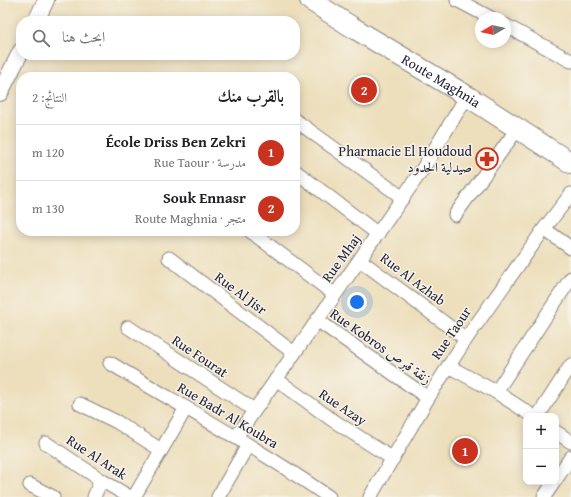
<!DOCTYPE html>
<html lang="ar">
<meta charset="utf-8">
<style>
body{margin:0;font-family:"Gentium Book Plus",Amiri,serif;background:#f6f6f6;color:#202124;direction:rtl}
.controls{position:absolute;right:12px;bottom:12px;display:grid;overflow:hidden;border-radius:8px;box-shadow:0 2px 10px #0003}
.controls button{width:36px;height:36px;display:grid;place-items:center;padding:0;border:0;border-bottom:1px solid #e0e0e0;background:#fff;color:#202124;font:20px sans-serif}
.compass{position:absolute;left:475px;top:12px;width:36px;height:36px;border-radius:50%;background:#fff;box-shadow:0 2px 10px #0003;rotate:261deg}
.you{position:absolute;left:357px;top:302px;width:14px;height:14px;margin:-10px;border:3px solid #fff;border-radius:50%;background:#1a73e8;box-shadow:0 0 0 6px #1a73e833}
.badge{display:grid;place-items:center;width:26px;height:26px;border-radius:50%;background:#c8321e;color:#fff;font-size:13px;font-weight:700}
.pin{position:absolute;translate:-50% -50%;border:2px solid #fff;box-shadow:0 1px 4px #0006}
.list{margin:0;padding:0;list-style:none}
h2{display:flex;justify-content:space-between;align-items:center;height:52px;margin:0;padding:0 16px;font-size:17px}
h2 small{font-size:13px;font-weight:400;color:#757577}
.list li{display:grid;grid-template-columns:26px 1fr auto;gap:12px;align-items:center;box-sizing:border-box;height:56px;padding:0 16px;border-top:1px solid #e0e0e0}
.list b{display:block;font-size:15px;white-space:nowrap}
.list p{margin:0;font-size:13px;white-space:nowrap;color:#757577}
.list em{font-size:13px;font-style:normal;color:#757577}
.icon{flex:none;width:22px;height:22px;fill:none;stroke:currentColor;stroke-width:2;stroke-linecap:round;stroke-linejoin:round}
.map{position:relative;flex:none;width:571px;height:497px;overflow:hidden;direction:ltr}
.search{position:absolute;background:#fff;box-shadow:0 2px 10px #0003;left:16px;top:16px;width:284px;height:44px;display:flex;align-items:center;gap:10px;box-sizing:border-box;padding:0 14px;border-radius:16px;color:#757577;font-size:15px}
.panel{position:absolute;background:#fff;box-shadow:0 2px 10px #0003;left:16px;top:72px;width:284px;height:164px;border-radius:16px;direction:rtl}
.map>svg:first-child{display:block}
</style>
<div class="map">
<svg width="571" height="497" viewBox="0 0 571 497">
<rect width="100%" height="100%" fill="#f7f3e8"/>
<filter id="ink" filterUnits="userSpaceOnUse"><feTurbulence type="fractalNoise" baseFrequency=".025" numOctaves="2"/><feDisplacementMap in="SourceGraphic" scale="8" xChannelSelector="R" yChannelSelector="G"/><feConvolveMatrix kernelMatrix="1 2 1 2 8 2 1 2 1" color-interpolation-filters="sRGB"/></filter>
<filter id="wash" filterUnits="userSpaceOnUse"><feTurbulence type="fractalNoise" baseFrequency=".012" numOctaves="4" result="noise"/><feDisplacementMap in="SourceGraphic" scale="16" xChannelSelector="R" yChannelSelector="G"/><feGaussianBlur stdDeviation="0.9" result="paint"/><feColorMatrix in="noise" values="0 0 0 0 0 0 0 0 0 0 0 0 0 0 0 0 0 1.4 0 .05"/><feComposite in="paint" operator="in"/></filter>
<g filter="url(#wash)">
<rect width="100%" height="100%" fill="#eddfbc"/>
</g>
<g filter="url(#ink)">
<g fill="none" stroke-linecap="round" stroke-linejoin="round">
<g stroke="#88807c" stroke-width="15">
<g id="minor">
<polyline points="457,0 491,18"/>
<polyline points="505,25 571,61"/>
<polyline points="295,120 403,198"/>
<polyline points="295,171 378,234"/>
<polyline points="455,215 518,128"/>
<polyline points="544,229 571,248"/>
<polyline points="250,231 334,294"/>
<polyline points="169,258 294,353"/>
<polyline points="360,260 466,339"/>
<polyline points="317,320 428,398"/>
<polyline points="128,327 254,410"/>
<path d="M110,363C183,407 258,448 329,497"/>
<polyline points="448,366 496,392 533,416"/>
<polyline points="276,379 331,419 393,459"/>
<polyline points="496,392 571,278"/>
<polyline points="80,404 117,422 161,450"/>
<polyline points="538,416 571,365"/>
<polyline points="556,432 571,442"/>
<polyline points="236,437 422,170 467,96"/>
<polyline points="46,443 101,480 130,497"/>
<polyline points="556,479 571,457"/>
<polyline points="30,485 53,497"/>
<polyline points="94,497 101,480"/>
<polyline points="134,497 186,408"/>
<polyline points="218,497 248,445"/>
<polyline points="370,497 428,398 466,339 544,229 571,194"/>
<polyline points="544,497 554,482"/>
</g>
</g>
<g stroke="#88807c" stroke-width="18">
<g id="tertiary">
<polyline points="36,21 46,0"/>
<polyline points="0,93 21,51"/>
</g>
</g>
<g stroke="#88807c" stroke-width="22">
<g id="primary">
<path id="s1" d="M310,0L352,27L467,96L571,163"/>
</g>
</g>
<use href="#minor" stroke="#fff" stroke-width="13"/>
<use href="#tertiary" stroke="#fff" stroke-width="16"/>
<use href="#primary" stroke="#fff" stroke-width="20"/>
</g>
</g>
<defs>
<g id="pharmacy-ring" transform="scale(1.15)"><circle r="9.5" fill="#f7f3e8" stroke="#c8321e" stroke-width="1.5"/><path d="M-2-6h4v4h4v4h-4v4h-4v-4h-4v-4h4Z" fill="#c8321e"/></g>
</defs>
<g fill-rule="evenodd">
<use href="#pharmacy-ring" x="487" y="159"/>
</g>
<g text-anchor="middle" stroke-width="3" stroke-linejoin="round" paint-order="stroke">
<g font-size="14" fill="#22223b" stroke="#f7f3e8">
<text dy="5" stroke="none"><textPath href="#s1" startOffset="154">Route Maghnia</textPath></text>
<text transform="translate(341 258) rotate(-54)" y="5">Rue Mhaj</text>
<text transform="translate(413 279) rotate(37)" y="5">Rue Al Azhab</text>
<text transform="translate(241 293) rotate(37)" y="5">Rue Al Jisr</text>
<text transform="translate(451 333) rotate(-56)" y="5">Rue Taour</text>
<text transform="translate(381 346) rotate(35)" y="5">Rue Kobros زنقة قبرص</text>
<text transform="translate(200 356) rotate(34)" y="5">Rue Fourat</text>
<text transform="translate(343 407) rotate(34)" y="5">Rue Azay</text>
<text transform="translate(228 415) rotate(31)" y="5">Rue Badr Al Koubra</text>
<text transform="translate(97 457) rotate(33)" y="5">Rue Al Arak</text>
</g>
<g font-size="14" fill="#22223b" stroke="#f7f3e8" text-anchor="end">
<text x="472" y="156">Pharmacie El Houdoud<tspan x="472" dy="16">صيدلية الحدود</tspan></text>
</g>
</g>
</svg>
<div class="controls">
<button>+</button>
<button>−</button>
</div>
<svg class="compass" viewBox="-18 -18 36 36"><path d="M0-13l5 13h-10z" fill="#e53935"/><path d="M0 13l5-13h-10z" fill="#757577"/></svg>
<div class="you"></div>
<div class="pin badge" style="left:465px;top:451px">1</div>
<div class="pin badge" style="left:364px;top:90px">2</div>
<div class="search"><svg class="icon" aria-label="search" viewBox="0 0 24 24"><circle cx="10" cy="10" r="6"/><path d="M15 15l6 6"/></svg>ابحث هنا</div>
<section class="panel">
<h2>بالقرب منك<small>النتائج: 2</small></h2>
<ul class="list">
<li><span class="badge">1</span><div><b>École Driss Ben Zekri</b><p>مدرسة · Rue Taour</p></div><em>120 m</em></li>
<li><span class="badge">2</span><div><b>Souk Ennasr</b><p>متجر · Route Maghnia</p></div><em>130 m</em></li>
</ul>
</section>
</div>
